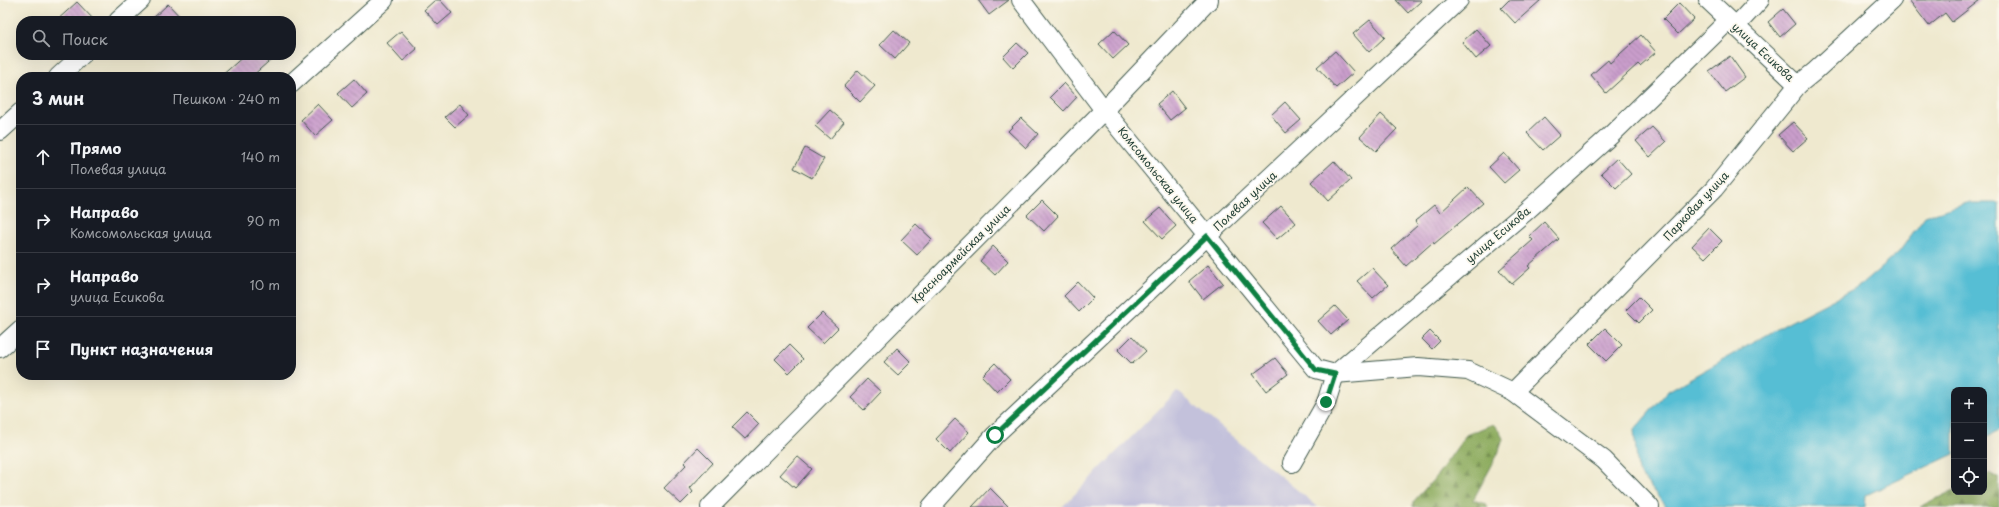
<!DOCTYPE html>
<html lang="ru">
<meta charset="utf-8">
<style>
body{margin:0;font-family:"Playpen Sans",sans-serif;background:#20242c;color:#f1f3f6}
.controls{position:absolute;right:12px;bottom:12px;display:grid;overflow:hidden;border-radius:8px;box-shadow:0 4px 16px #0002}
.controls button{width:36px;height:36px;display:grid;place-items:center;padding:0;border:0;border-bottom:1px solid #363941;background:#171b24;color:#f1f3f6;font:20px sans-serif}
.stop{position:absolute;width:12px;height:12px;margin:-9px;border:3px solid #0b8043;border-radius:50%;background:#fff}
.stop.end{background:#0b8043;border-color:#fff;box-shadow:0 1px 4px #0008}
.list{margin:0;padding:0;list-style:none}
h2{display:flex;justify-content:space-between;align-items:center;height:52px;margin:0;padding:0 16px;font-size:17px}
h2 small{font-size:13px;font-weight:400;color:#9ea1a6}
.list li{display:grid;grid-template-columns:26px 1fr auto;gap:12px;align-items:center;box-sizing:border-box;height:64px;padding:0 16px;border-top:1px solid #363941}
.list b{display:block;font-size:15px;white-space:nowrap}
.list p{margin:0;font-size:13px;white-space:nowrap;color:#9ea1a6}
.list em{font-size:13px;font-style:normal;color:#9ea1a6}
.icon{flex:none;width:22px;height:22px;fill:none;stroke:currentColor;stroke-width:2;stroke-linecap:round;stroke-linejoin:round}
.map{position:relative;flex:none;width:1999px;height:507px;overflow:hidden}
.search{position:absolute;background:#171b24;box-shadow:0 4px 16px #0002;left:16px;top:16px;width:280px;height:44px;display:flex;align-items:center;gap:10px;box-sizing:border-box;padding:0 14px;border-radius:16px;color:#9ea1a6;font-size:15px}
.panel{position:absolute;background:#171b24;box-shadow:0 4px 16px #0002;left:16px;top:72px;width:280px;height:308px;border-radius:16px}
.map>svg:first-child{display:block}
</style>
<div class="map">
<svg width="1999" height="507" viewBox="0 0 1999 507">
<defs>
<pattern id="forest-firs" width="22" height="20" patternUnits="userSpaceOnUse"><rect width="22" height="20" fill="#8dac5f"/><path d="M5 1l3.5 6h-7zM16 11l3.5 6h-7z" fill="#738d4f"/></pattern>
<pattern id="building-back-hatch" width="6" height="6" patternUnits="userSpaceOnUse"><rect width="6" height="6" fill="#ca9ecc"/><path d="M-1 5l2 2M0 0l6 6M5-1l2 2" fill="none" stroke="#a382a6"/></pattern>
</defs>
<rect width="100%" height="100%" fill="#fbf7ec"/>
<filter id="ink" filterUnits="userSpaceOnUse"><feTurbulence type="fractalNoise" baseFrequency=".025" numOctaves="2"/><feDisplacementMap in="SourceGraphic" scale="8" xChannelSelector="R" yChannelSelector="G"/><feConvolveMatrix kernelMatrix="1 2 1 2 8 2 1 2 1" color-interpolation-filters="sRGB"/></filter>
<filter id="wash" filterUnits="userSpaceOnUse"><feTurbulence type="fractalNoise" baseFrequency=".012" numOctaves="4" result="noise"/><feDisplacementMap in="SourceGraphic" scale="16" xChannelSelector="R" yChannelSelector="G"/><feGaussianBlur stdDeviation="0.9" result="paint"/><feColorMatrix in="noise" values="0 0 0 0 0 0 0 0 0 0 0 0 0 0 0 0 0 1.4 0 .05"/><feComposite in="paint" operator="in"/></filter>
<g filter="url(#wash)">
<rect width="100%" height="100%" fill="#efe9cf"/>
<polygon fill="#c3c1db" points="1177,391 1318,507 1062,507"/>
<g fill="url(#forest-firs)" stroke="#56744a">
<polygon points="1493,424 1500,431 1503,439 1498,454 1473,500 1486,504 1488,507 1413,507 1413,502 1435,478 1466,435"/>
<polygon points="1990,473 1999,478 1999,507 1920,507 1954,490 1954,492 1984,492 1984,476"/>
</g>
<polygon fill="#57bed4" stroke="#3b7e84" points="1966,203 1999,203 1999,430 1984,438 1984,390 1954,390 1954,454 1866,495 1865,507 1666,507 1638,471 1634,430 1668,391 1786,324 1861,285 1899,252 1925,216"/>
<g id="blocks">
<g fill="url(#building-back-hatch)">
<polygon points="435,0 440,0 452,13 438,25 424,10"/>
<polygon points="978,0 1009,0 989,15"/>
<polygon points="1396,0 1422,0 1408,13"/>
<polygon points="1509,0 1541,0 1515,23 1501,8"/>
<polygon points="1909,0 1980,0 1952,22 1945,13 1929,26"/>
<polygon points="77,2 95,21 56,21"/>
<polygon points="1679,3 1694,19 1678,34 1663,19"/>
<polygon points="168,4 184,21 150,21"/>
<polygon points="1783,9 1795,24 1780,37 1768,22"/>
<polygon points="1370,20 1385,37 1369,52 1353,34"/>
<polygon points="1476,29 1491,46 1476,59 1462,42"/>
<polygon points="894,30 909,43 895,59 880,45"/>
<polygon points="1114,30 1128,45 1113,59 1099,44"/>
<polygon points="401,31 417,49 403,61 387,43"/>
<polygon points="1641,35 1656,52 1640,66 1638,64 1606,93 1591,75 1608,60 1610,63"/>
<polygon points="1017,43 1028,53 1013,68 1003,57"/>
<polygon points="1335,51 1354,72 1336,88 1317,67"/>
<polygon points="245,55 276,55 251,77 220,77"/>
<polygon points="1730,56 1745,77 1725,92 1709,71"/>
<polygon points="858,70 875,86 860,102 844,86"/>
<polygon points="354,79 367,94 352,108 338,93"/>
<polygon points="1064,83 1077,97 1064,111 1050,97"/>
<polygon points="1172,91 1185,108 1170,120 1157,104"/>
<polygon points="1285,102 1301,120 1286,133 1271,115"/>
<polygon points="318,104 333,120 315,136 301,120"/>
<polygon points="460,104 469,115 455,127 445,117"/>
<polygon points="830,110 844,122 830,139 815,126"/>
<polygon points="1381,114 1397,129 1376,151 1360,137"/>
<polygon points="1544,117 1560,135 1543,150 1527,133"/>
<polygon points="1021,118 1038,134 1026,148 1008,131"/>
<polygon points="1793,122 1808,138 1793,151 1778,135"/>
<polygon points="1652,127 1666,142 1650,157 1636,141"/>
<polygon points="805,148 824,159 812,178 794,168"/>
<polygon points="1504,153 1519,170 1504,183 1489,167"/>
<polygon points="1617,158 1631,174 1616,188 1601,173"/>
<polygon points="1334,161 1351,180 1328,201 1311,182"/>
<polygon points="1468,187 1483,203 1434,244 1433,242 1406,266 1391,249 1418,225 1415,221 1434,205 1440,213"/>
<polygon points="1042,200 1058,216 1044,231 1027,215"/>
<polygon points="1281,206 1296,223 1277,239 1262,223"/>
<polygon points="1160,208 1176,226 1162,239 1145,221"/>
<polygon points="1544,222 1559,239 1528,266 1530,268 1512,284 1499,270 1533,240 1529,236"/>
<polygon points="916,224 932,239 917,255 901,240"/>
<polygon points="1709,228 1722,241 1705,258 1692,246"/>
<polygon points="993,246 1008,261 995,275 980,261"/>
<polygon points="1208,265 1223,283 1203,299 1189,281"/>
<polygon points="1372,268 1388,285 1373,298 1357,281"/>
<polygon points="1078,282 1093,298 1079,312 1064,296"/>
<polygon points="1639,297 1652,310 1639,323 1626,310"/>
<polygon points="1335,306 1348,320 1331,335 1318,321"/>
<polygon points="822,313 838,328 823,343 807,328"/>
<polygon points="1605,328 1622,345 1606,361 1589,344"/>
<polygon points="1430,331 1440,341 1432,349 1422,339"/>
<polygon points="1132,336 1146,351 1132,364 1118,350"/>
<polygon points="789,345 803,359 789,373 775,359"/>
<polygon points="897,348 911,362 898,375 884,362"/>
<polygon points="1275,358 1288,374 1266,391 1253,374"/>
<polygon points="995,363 1010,379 997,392 982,376"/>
<polygon points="867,379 881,392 864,410 850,397"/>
<polygon points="747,412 759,424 745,439 732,427"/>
<polygon points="955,419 969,432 950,453 936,439"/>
<polygon points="698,448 713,463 690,488 693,492 681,504 664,488 686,465 684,463"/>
<polygon points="797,456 812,469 795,488 780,475"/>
<polygon points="990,488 1009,507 972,507"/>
</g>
</g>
</g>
<g filter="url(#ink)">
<use href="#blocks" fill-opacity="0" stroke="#3e574b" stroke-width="1"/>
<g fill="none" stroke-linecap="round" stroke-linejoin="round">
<g stroke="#3e574b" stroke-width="20">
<g id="minor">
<polyline points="1021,0 1104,110 1316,369 1335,374 1418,367 1468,371 1513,392 1604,460 1650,507"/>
<polyline points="1708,0 1798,85"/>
<polyline points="118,21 141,0"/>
<polyline points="1735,27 1760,0"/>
<polyline points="58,77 82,55"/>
<polyline points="291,84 384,0"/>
<polyline points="0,131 21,112"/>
<polyline points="0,348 21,329"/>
<polyline points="1513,392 1714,189 1798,85 1814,72 1892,0"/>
<polyline points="1292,463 1326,403 1335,374 1523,214 1611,135 1729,20"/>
<polyline points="710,507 1104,110 1209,0"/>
<polyline points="931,507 995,435 1459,0"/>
</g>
</g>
<use href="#minor" stroke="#fff" stroke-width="18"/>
</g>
</g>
<g fill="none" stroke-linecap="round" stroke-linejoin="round" filter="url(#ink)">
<polyline stroke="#0b8043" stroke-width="5" points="995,435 1207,236 1316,370 1335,374 1326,402"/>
</g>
<g text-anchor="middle" stroke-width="3.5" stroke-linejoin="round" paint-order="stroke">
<g font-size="11" fill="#1f3d34" stroke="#fbf7ec">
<text transform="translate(1763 52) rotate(43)" y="4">улица Есикова</text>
<text transform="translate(1158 175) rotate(51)" y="4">Комсомольская улица</text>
<text transform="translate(1245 201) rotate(-43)" y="4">Полевая улица</text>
<text transform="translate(1696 206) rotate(-47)" y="4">Парковая улица</text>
<text transform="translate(1498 235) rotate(-40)" y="4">улица Есикова</text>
<text transform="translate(961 254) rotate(-45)" y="4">Красноармейская улица</text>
</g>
</g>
</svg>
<div class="controls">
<button>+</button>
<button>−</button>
<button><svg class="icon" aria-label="locate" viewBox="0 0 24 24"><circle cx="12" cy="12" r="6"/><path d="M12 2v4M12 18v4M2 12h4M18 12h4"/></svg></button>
</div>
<div class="stop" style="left:995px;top:435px"></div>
<div class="stop end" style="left:1326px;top:402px"></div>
<div class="search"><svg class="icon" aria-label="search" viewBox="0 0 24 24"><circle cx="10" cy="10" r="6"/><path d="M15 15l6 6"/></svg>Поиск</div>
<section class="panel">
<h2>3 мин<small>Пешком · 240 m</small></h2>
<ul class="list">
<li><svg class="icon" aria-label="ahead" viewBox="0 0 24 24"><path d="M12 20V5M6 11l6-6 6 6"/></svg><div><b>Прямо</b><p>Полевая улица</p></div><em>140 m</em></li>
<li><svg class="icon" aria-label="right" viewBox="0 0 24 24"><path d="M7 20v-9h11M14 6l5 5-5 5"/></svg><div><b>Направо</b><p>Комсомольская улица</p></div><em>90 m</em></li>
<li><svg class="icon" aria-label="right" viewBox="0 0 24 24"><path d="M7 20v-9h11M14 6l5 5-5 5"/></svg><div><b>Направо</b><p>улица Есикова</p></div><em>10 m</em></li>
<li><svg class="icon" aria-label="arrive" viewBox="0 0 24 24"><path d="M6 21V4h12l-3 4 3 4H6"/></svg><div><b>Пункт назначения</b></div></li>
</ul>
</section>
</div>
